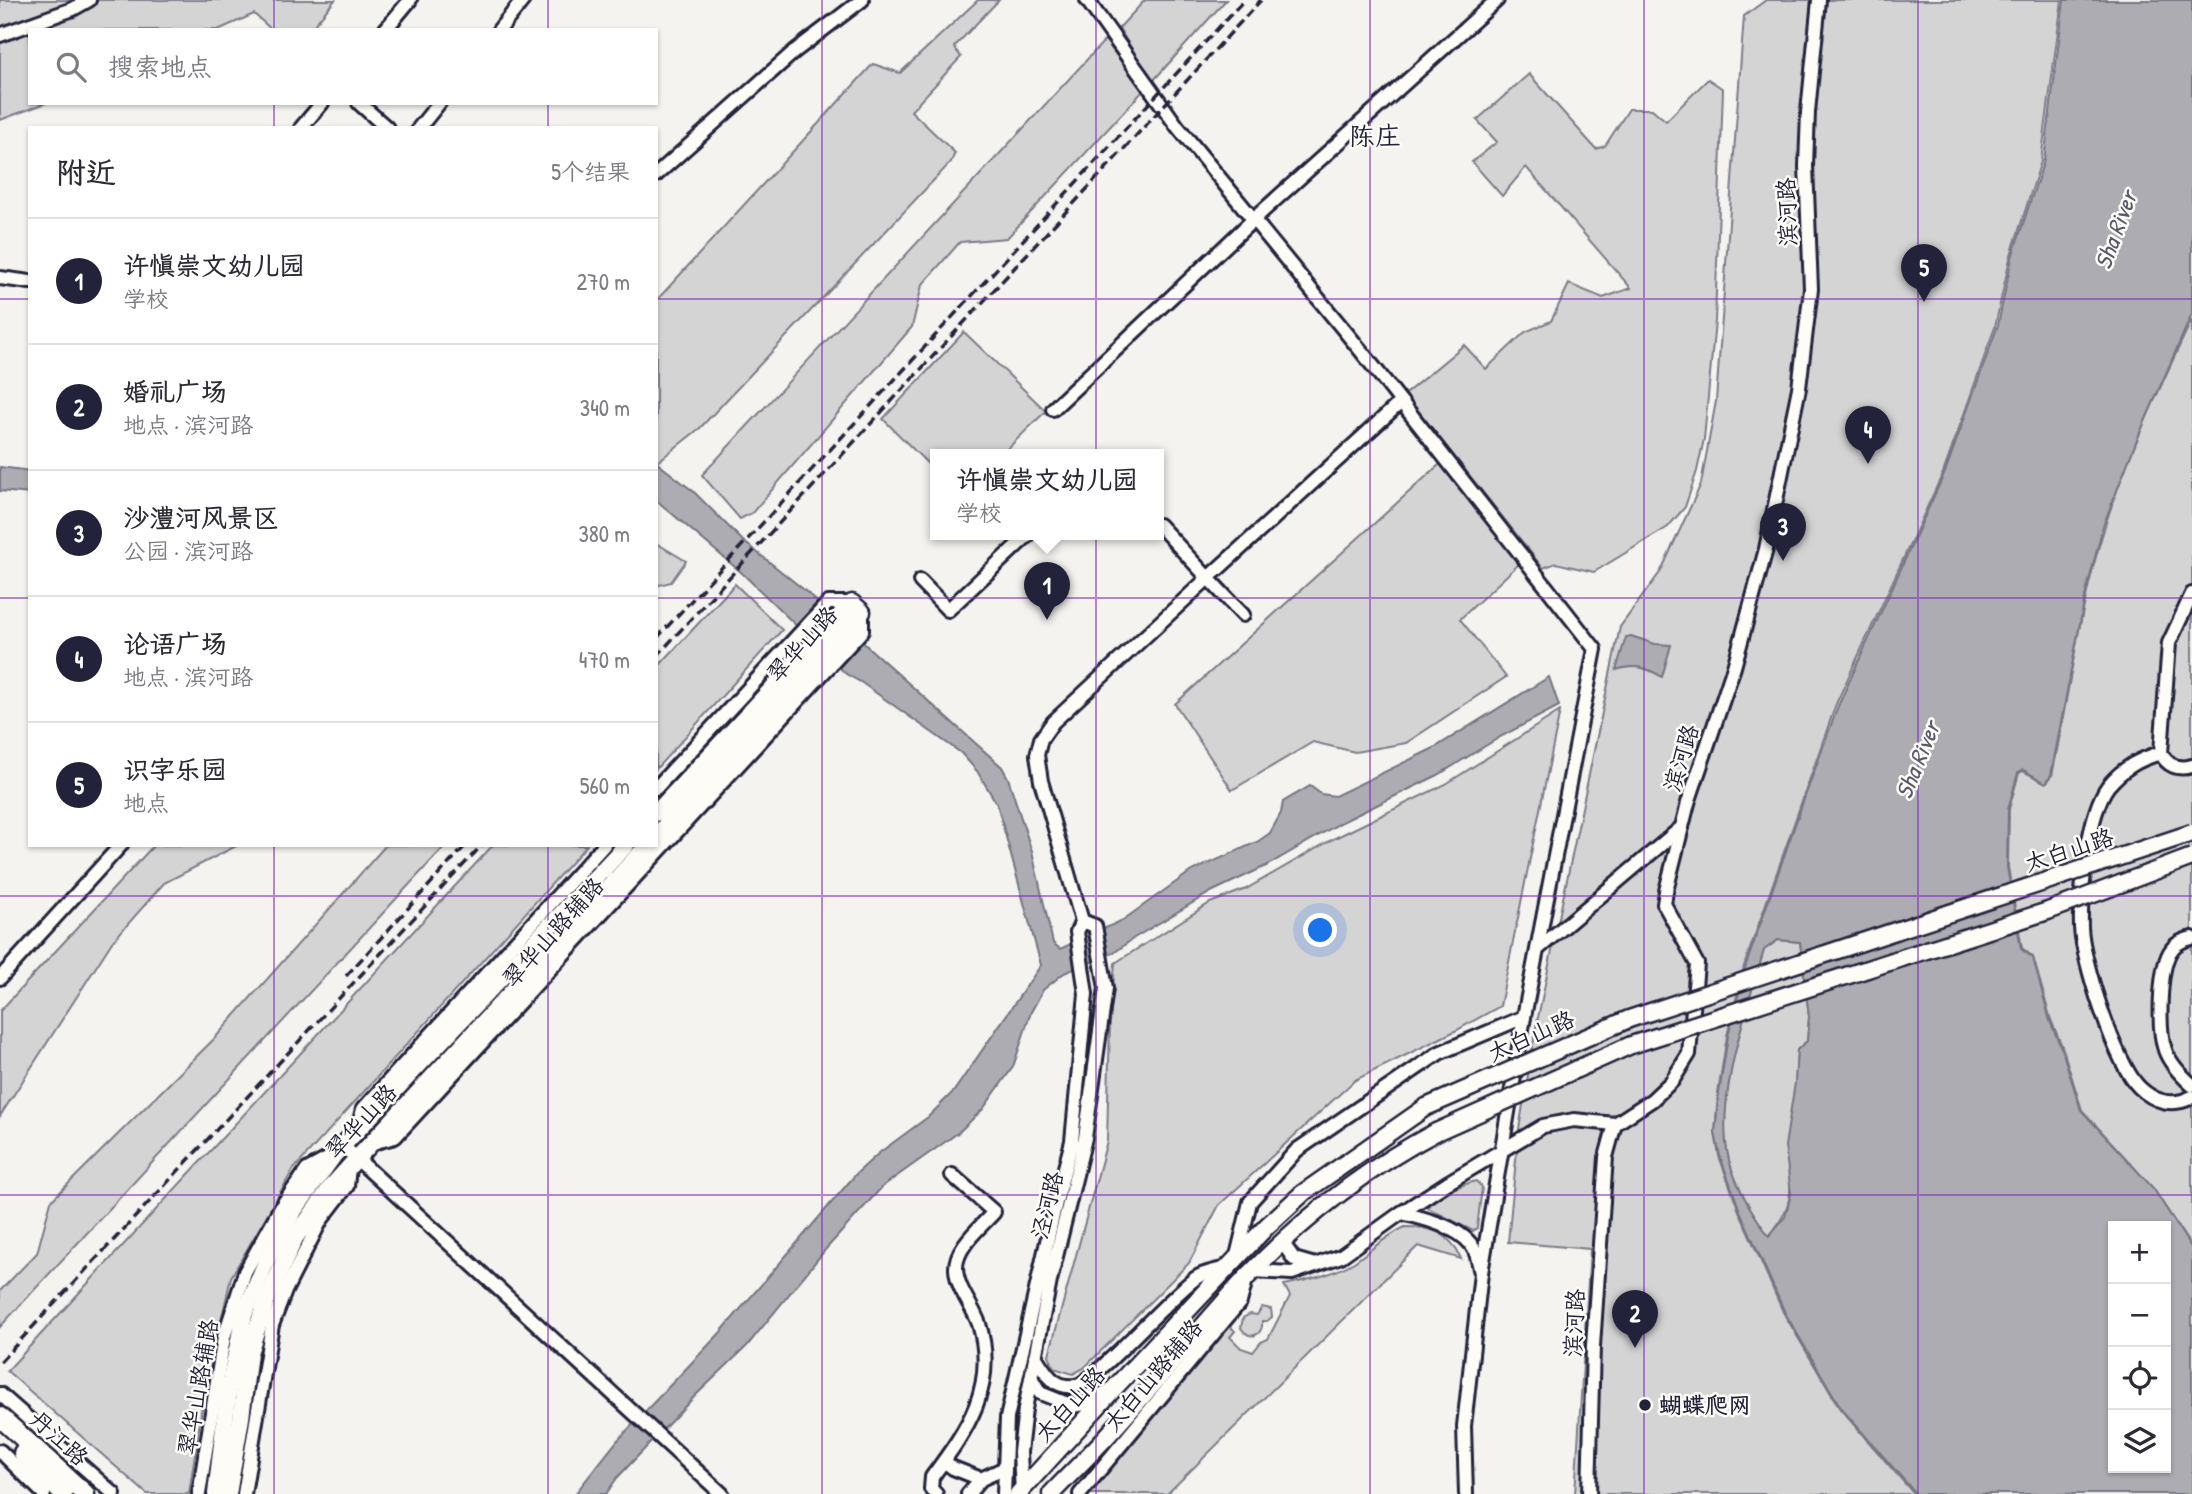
<!DOCTYPE html>
<html lang="zh">
<meta charset="utf-8">
<style>
body{margin:0;font-family:"Patrick Hand","LXGW WenKai TC",sans-serif;background:#f2f2f3;color:#2b2b33}
.controls{position:absolute;right:21px;bottom:21px;display:grid;overflow:hidden;border-radius:0px;box-shadow:0 2px 5px #0004}
.controls button{width:63px;height:63px;display:grid;place-items:center;padding:0;border:0;border-bottom:2px solid #e1e1e2;background:#fff;color:#2b2b33;font:35px sans-serif}
.you{position:absolute;left:1321px;top:931px;width:24px;height:24px;margin:-18px;border:5px solid #fff;border-radius:50%;background:#1a73e8;box-shadow:0 0 0 10px #1a73e833}
.badge{display:grid;place-items:center;width:46px;height:46px;border-radius:50%;background:#22223b;color:#fff;font-size:23px;font-weight:700}
.pin{position:absolute;translate:-50% -58px;filter:drop-shadow(0 2px 4px #0008)}
.pin::after{content:'';position:absolute;top:37px;width:24px;height:21px;background:inherit;clip-path:polygon(0 0,100% 0,50% 100%)}
.popup{position:absolute;left:930px;top:449px;width:234px;height:91px;box-sizing:border-box;display:grid;place-content:center;border-radius:0px;background:#fff;filter:drop-shadow(0 2px 5px #0005);font-size:23px;white-space:nowrap;color:#7c7c81}
.popup b{font-size:26px;color:#2b2b33}
.popup::after{content:'';position:absolute;left:50%;top:100%;margin-left:-14px;border:14px solid transparent;border-top-color:#fff}
.list{margin:0;padding:0;list-style:none}
h2{display:flex;justify-content:space-between;align-items:center;height:91px;margin:0;padding:0 28px;font-size:30px}
h2 small{font-size:23px;font-weight:400;color:#7c7c81}
.list li{display:grid;grid-template-columns:46px 1fr auto;gap:21px;align-items:center;box-sizing:border-box;height:126px;padding:0 28px;border-top:2px solid #e1e1e2}
.list b{display:block;font-size:26px;white-space:nowrap}
.list p{margin:0;font-size:23px;white-space:nowrap;color:#7c7c81}
.list em{font-size:23px;font-style:normal;color:#7c7c81}
.icon{flex:none;width:38px;height:38px;fill:none;stroke:currentColor;stroke-width:2;stroke-linecap:round;stroke-linejoin:round}
.map{position:relative;flex:none;width:2192px;height:1494px;overflow:hidden}
.search{position:absolute;background:#fff;box-shadow:0 2px 5px #0004;left:28px;top:28px;width:630px;height:77px;display:flex;align-items:center;gap:18px;box-sizing:border-box;padding:0 24px;border-radius:0px;color:#7c7c81;font-size:26px}
.panel{position:absolute;background:#fff;box-shadow:0 2px 5px #0004;left:28px;top:126px;width:630px;height:721px;border-radius:0px}
.map>svg:first-child{display:block}
</style>
<div class="map">
<svg width="2192" height="1494" viewBox="0 0 2192 1494">
<rect width="100%" height="100%" fill="#f4f3ef"/>
<filter id="ink" filterUnits="userSpaceOnUse"><feTurbulence type="fractalNoise" baseFrequency=".0143" numOctaves="2"/><feDisplacementMap in="SourceGraphic" scale="14" xChannelSelector="R" yChannelSelector="G"/><feConvolveMatrix kernelMatrix="1 2 1 2 8 2 1 2 1" color-interpolation-filters="sRGB"/></filter>
<g filter="url(#ink)">
<g fill="#d5d4d5" stroke="#7c7b88" stroke-width="2">
<polygon points="0,0 335,0 310,30 272,30 254,14 218,30 30,30 30,103 46,103 0,120"/>
<polygon points="978,0 999,0 954,47 961,57 911,111 955,153 951,162 700,428 656,463 656,301 873,64 900,73"/>
<polygon points="1145,0 1226,0 1152,82 1119,28"/>
<polygon points="1766,0 2062,0 2041,161 2010,258 1995,327 1943,473 1836,704 1744,966 1727,1036 1718,1093 1715,1133 1719,1156 1739,1211 1783,1312 1840,1409 1914,1494 1575,1494 1590,1249 1508,1242 1519,1129 1536,1027 1620,627 1661,571 1701,484 1716,401 1744,16"/>
<polygon points="1105,40 1143,91 1007,238 960,242 922,285 912,327 752,513 740,519 702,475"/>
<polygon points="1529,74 1596,149 1605,146 1629,109 1652,109 1666,121 1708,79 1723,89 1715,321 1704,439 1697,471 1685,507 1668,527 1594,572 1556,563 1543,568 1405,394 1464,345 1486,369 1525,332 1551,321 1569,284 1603,298 1631,288 1526,167 1502,196 1472,162 1497,142 1477,120"/>
<path d="M2192,319V1248L2153,1188L2082,1110L2062,1046L2051,1020L2033,957L2022,948L2008,867L2009,809L2019,773L2023,771L2046,783L2052,776C2069,693 2079,607 2105,526C2127,455 2161,386 2192,319Z"/>
<polygon points="964,332 1046,411 1002,454 935,454 935,471 883,419"/>
<polygon points="1440,464 1519,564 1460,619 1506,677 1406,743 1355,752 1313,742 1232,790 1175,704"/>
<polygon points="656,543 686,561 671,582 656,586"/>
<polygon points="735,584 782,630 656,769 656,669"/>
<polygon points="1560,711 1500,1006 1457,1030 1355,1080 1219,1205 1189,1263 1084,1368 1073,1374 1054,1368 1049,1355 1107,1141 1110,1022 1115,963 1210,903 1246,889 1333,839 1446,784"/>
<polygon points="154,845 238,845 164,883 112,942 0,1116 0,1011"/>
<polygon points="386,845 446,845 0,1327 0,1291 37,1253 51,1201 214,1039"/>
<polygon points="493,845 587,845 293,1170 231,1277 203,1401 189,1494 147,1494 7,1371"/>
<path d="M1778,940L1800,942L1809,1017L1807,1041L1797,1050L1790,1180C1792,1204 1783,1218 1769,1237C1752,1213 1737,1189 1729,1161C1713,1100 1747,1009 1764,950Z"/>
<path d="M1476,1181L1482,1187L1477,1228L1473,1231L1428,1208L1430,1202C1445,1192 1459,1185 1476,1181Z"/>
<path d="M1405,1227C1432,1227 1450,1232 1461,1259L1418,1246L1167,1494H1084L1226,1323L1235,1331L1230,1337L1241,1348L1253,1352L1261,1342L1268,1339L1290,1296L1284,1285C1308,1280 1333,1275 1354,1262C1371,1250 1386,1236 1405,1227Z"/>
<path d="M1262,1307L1271,1309L1272,1317L1267,1321H1262C1264,1336 1249,1341 1241,1328L1243,1318L1250,1314L1257,1315Z"/>
</g>
<g fill="#acacb2" stroke="#757582" stroke-width="2" fill-rule="evenodd">
<path d="M2064,0H2192V314L2136,442L2103,526L2085,597L2051,775L2046,783L2023,770L2018,773L2008,809L2007,867L2021,949L2033,958L2050,1021L2061,1047L2081,1110L2153,1188L2192,1249V1494H1916L1841,1408L1785,1313L1740,1211L1720,1156L1715,1133L1719,1093L1728,1036L1746,965L1804,799L1838,706L1945,472L1998,325L2012,257L2044,160ZM1778,940L1800,942L1809,1017L1807,1041L1797,1050L1795,1083L1785,1146L1791,1194L1785,1217L1769,1236C1752,1213 1737,1189 1729,1160C1714,1100 1747,1009 1764,950ZM2113,1226H2166V1468H2113Z"/>
<polygon points="656,462 693,491 743,541 803,589 1002,767 1008,778 1032,852 1053,943 1060,949 1123,920 1190,872 1257,842 1270,833 1281,813 1283,802 1310,786 1321,794 1335,796 1434,748 1549,677 1559,706 1500,737 1438,775 1342,822 1266,866 1211,892 1134,938 1115,952 1064,973 1043,990 1031,1012 1013,1067 983,1109 959,1132 883,1186 825,1250 747,1346 694,1397 617,1478 606,1494 575,1494 617,1441 720,1333 856,1174 879,1153 928,1117 954,1091 1041,965 997,804 977,771 961,753 862,683 846,674 742,573 656,500"/>
<polygon points="0,467 30,471 30,494 0,491"/>
<path d="M1631,636L1655,644L1671,645L1662,677C1646,667 1635,664 1616,670L1626,637Z"/>
</g>
<g fill="none" stroke-linecap="round" stroke-linejoin="round">
<g stroke="#22223b" stroke-width="18">
<g id="minor">
<polyline points="1087,0 1177,126 1362,352 1595,649 1524,1017 1481,1273"/>
<polyline points="385,30 410,0"/>
<polyline points="499,30 523,0"/>
<polyline points="0,35 73,9 89,0"/>
<polyline points="359,103 387,128"/>
<polyline points="301,128 322,103"/>
<polyline points="419,128 439,103"/>
<polyline points="656,175 795,51 862,0"/>
<polyline points="0,278 30,282"/>
<polyline points="1053,409 1255,218 1497,0"/>
<polyline points="1159,525 1208,578 1401,402"/>
<polyline points="920,581 948,610 1029,534"/>
<path d="M2192,594L2169,643L2161,753C2167,766 2178,770 2192,766"/>
<path d="M2161,753C2139,759 2123,768 2108,786C2088,813 2080,893 2081,927C2082,960 2116,1065 2139,1087C2154,1102 2173,1107 2192,1097"/>
<polyline points="656,788 828,603 852,603"/>
<polyline points="1082,921 1041,781 1037,755 1041,739 1053,722 1208,578 1243,615"/>
<path d="M2192,938C2183,940 2175,943 2170,952C2159,971 2158,1030 2165,1050C2170,1064 2182,1076 2192,1085"/>
<polyline points="1539,948 1682,827"/>
<polyline points="0,978 121,845"/>
<polyline points="358,1129 363,1109 604,845"/>
<polyline points="372,1143 395,1137 862,631 862,612"/>
<polyline points="343,1146 722,1494"/>
<polyline points="1401,1213 1447,1183 1543,1126 1574,1120 1615,1124"/>
<polyline points="1282,1242 1294,1259 1315,1265"/>
<polyline points="1237,1256 1250,1202 1297,1150 1439,1053 1524,1017"/>
<path d="M1253,1271L1292,1273L1341,1256L1401,1213C1424,1218 1465,1228 1475,1251C1478,1257 1479,1266 1481,1273L1464,1426L1466,1494"/>
<path d="M1035,1356C1045,1372 1054,1389 1075,1386C1093,1384 1172,1294 1196,1278C1204,1272 1217,1271 1226,1268"/>
<polyline points="1032,1379 1040,1393 1073,1406 1090,1403 1104,1393"/>
<polyline points="0,1394 114,1494"/>
<polyline points="0,1451 44,1494"/>
<polyline points="944,1461 953,1468 981,1479"/>
<polyline points="199,1494 224,1337 245,1272 281,1207 307,1170 331,1157"/>
<polyline points="244,1494 272,1325 285,1291 321,1220 347,1186 349,1167"/>
<path d="M936,1494L931,1489L932,1477C967,1430 998,1386 979,1324C973,1306 957,1289 956,1269C955,1247 981,1227 994,1212L952,1175"/>
<polyline points="968,1494 981,1479 1005,1468"/>
<polyline points="1004,1494 1007,1418 1056,1202 1072,1141 1086,994 1077,932 1082,921 1095,926 1106,988 1085,1138 1050,1281 1025,1409 1020,1452 1022,1494"/>
<polyline points="1080,1494 1240,1302 1246,1280"/>
<polyline points="1589,1494 1593,1346 1606,1157 1615,1124 1652,1100 1672,1081 1689,1054 1697,964 1664,904 1666,891 1688,803 1734,667 1766,549 1799,388 1811,289 1806,166 1808,112 1819,0"/>
</g>
</g>
<g stroke="#22223b" stroke-width="21">
<g id="major">
<polyline points="656,813 852,603 862,612 656,836"/>
<polyline points="216,1494 228,1394 244,1315 266,1262 295,1209 334,1155 626,845"/>
<polyline points="228,1494 241,1418 249,1353 266,1301 295,1238 331,1187 349,1167 648,845"/>
<polyline points="1018,1494 1119,1383 1267,1226 1303,1193 1426,1107"/>
<path d="M1051,1494C1073,1471 1096,1449 1117,1425C1161,1377 1202,1325 1247,1277C1301,1220 1366,1169 1436,1132"/>
</g>
</g>
<g stroke="#22223b" stroke-width="23">
<g id="highway">
<polyline points="0,1417 85,1494"/>
<polyline points="23,1453 63,1494"/>
</g>
</g>
<use href="#minor" stroke="#fdfcf7" stroke-width="12"/>
<use href="#major" stroke="#fdfcf7" stroke-width="16"/>
<use href="#highway" stroke="#fdfcf7" stroke-width="18"/>
<g stroke="#22223b" stroke-width="3.5" stroke-dasharray="10 5" stroke-linecap="butt">
<polyline points="656,639 1244,0"/>
<polyline points="656,657 1261,0"/>
<polyline points="346,976 466,845"/>
<polyline points="0,1362 482,845"/>
</g>
<g stroke="#22223b" stroke-width="21" stroke-linecap="butt">
<g id="major-bridge">
<polyline points="1426,1107 1629,1019 2192,833"/>
<polyline points="1436,1132 1631,1045 2048,911 2192,857"/>
</g>
</g>
<use href="#major-bridge" stroke="#fdfcf7" stroke-width="16"/>
</g>
</g>
<path fill="none" stroke="#7b2cbf" stroke-width="2" stroke-opacity="0.55" d="M274,0V30M548,0V30M822,0V1494M1096,0V1494M1370,0V1494M1644,0V1494M1918,0V1494M274,103V128M548,103V128M0,299H30M656,299H2192M0,598H30M656,598H2192M274,845V1494M548,845V1494M0,896H2192M0,1195H2192"/>
<circle fill="#22223b" stroke="#fdfcf7" stroke-width="2.5" cx="1645" cy="1405" r="7"/>
<g text-anchor="middle" stroke-width="5" stroke-linejoin="round" paint-order="stroke">
<g font-size="23" fill="#22223b" stroke="#fdfcf7">
<text transform="translate(1787 212) rotate(-92)" y="8">滨河路</text>
<text transform="translate(802 644) rotate(-48)" y="8">翠华山路</text>
<text transform="translate(1681 758) rotate(-73)" y="8">滨河路</text>
<text transform="translate(2069 850) rotate(-18)" y="8">太白山路</text>
<text transform="translate(553 932) rotate(-48)" y="8">翠华山路辅路</text>
<text transform="translate(1531 1036) rotate(-24)" y="8">太白山路</text>
<text transform="translate(361 1121) rotate(-47)" y="8">翠华山路</text>
<text transform="translate(1047 1205) rotate(-76)" y="8">泾河路</text>
<text transform="translate(1574 1323) rotate(-87)" y="8">滨河路</text>
<text transform="translate(1153 1375) rotate(-50)" y="8">太白山路辅路</text>
<text transform="translate(198 1387) rotate(-80)" y="8">翠华山路辅路</text>
<text transform="translate(1070 1404) rotate(-48)" y="8">太白山路</text>
<text transform="translate(59 1438) rotate(42)" y="8">丹江路</text>
</g>
<g font-size="23" font-weight="bold" fill="#22223b" stroke="#fdfcf7" text-anchor="start">
<text x="1659" y="1413">蝴蝶爬网</text>
</g>
<g font-size="24" font-style="italic" fill="#59596b" stroke="#fdfcf7">
<text transform="translate(2116 230) rotate(-70)" y="8">Sha River</text>
<text transform="translate(1918 760) rotate(-68)" y="8">Sha River</text>
</g>
<g font-size="26" fill="#22223b" stroke="#fdfcf7">
<text x="1375" y="145">陈庄</text>
</g>
</g>
</svg>
<div class="controls">
<button>+</button>
<button>−</button>
<button><svg class="icon" aria-label="locate" viewBox="0 0 24 24"><circle cx="12" cy="12" r="6"/><path d="M12 2v4M12 18v4M2 12h4M18 12h4"/></svg></button>
<button><svg class="icon" aria-label="layers" viewBox="0 0 24 24"><path d="M12 4l9 5-9 5-9-5zM3 14l9 5 9-5"/></svg></button>
</div>
<div class="you"></div>
<div class="pin badge" style="left:1047px;top:620px">1</div>
<div class="popup"><b>许慎崇文幼儿园</b>学校</div>
<div class="pin badge" style="left:1635px;top:1348px">2</div>
<div class="pin badge" style="left:1783px;top:561px">3</div>
<div class="pin badge" style="left:1868px;top:464px">4</div>
<div class="pin badge" style="left:1924px;top:302px">5</div>
<div class="search"><svg class="icon" aria-label="search" viewBox="0 0 24 24"><circle cx="10" cy="10" r="6"/><path d="M15 15l6 6"/></svg>搜索地点</div>
<section class="panel">
<h2>附近<small>5个结果</small></h2>
<ul class="list">
<li><span class="badge">1</span><div><b>许慎崇文幼儿园</b><p>学校</p></div><em>270 m</em></li>
<li><span class="badge">2</span><div><b>婚礼广场</b><p>地点 · 滨河路</p></div><em>340 m</em></li>
<li><span class="badge">3</span><div><b>沙澧河风景区</b><p>公园 · 滨河路</p></div><em>380 m</em></li>
<li><span class="badge">4</span><div><b>论语广场</b><p>地点 · 滨河路</p></div><em>470 m</em></li>
<li><span class="badge">5</span><div><b>识字乐园</b><p>地点</p></div><em>560 m</em></li>
</ul>
</section>
</div>
